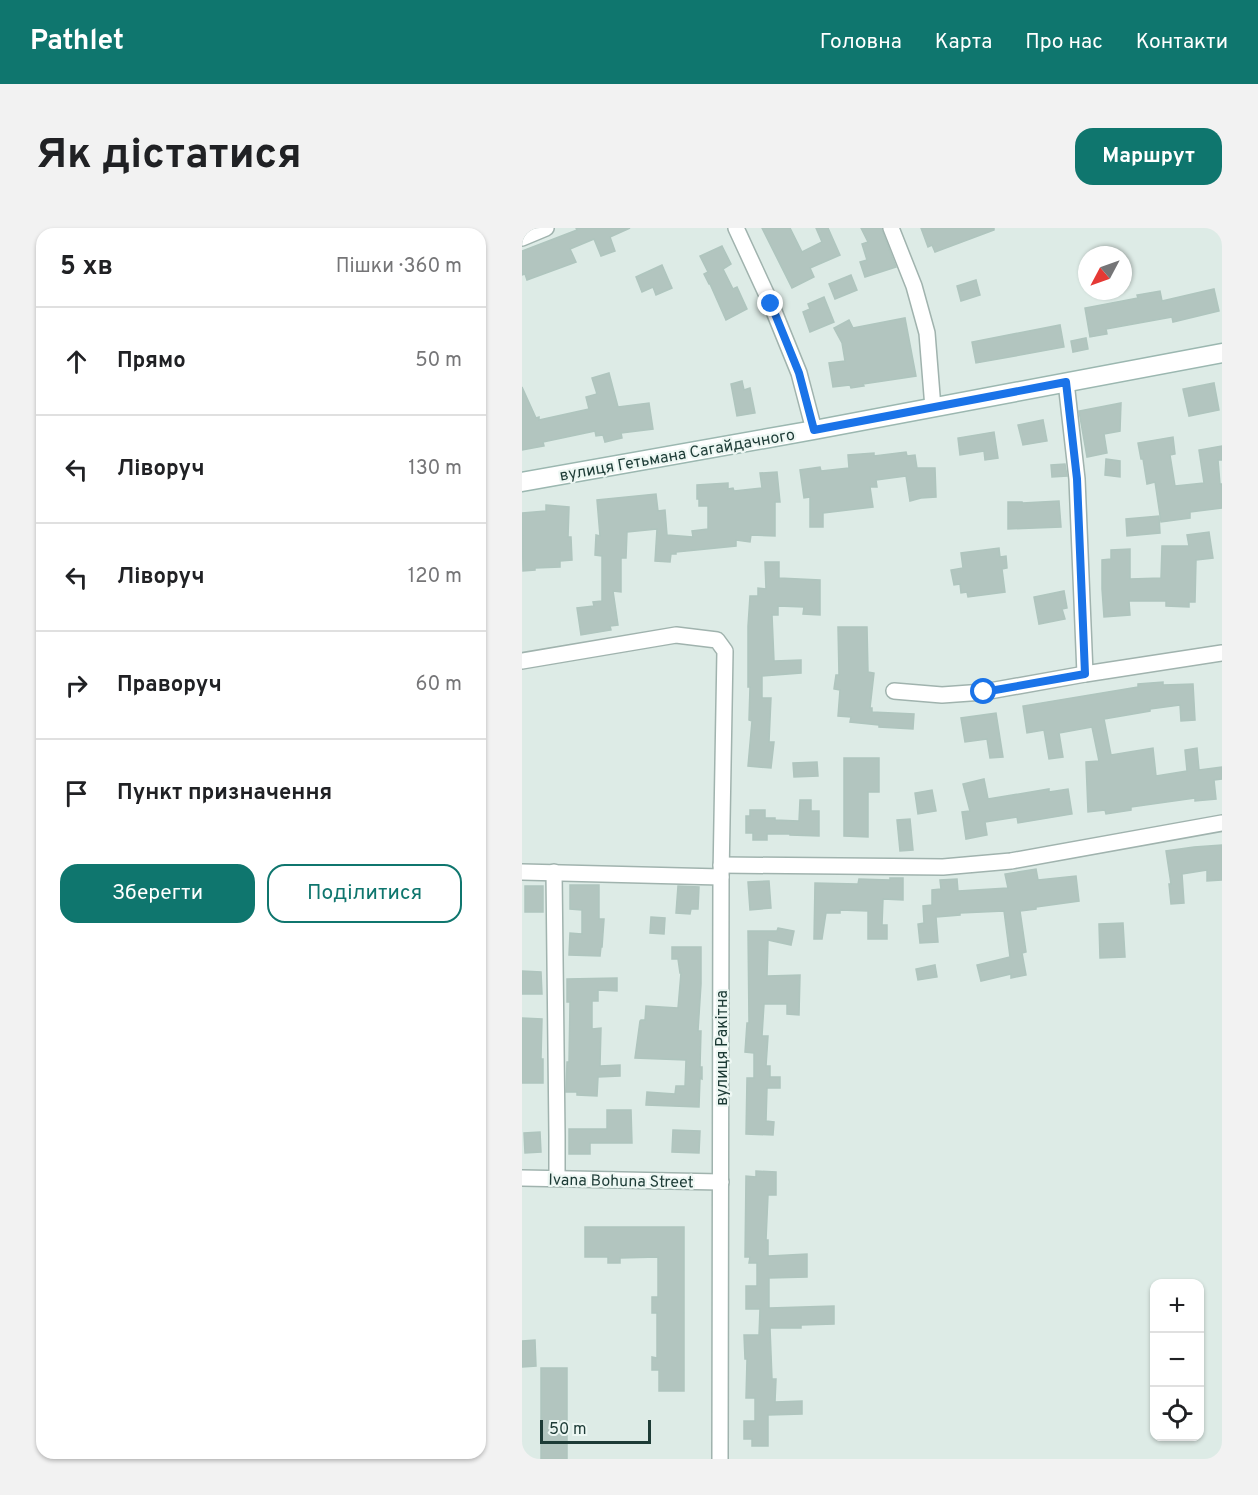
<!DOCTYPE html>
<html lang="uk">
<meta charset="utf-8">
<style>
body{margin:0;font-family:Overpass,sans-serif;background:#f2f2f2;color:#202124}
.controls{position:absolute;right:18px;bottom:18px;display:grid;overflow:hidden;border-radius:12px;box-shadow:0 2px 4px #0004}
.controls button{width:54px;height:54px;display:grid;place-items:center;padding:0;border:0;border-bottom:2px solid #e0e0e0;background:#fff;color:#202124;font:30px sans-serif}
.compass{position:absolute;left:556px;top:18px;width:54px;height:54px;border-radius:50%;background:#fff;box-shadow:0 2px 4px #0004;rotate:229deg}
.scale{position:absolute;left:18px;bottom:15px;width:111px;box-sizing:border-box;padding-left:6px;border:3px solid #1d3b36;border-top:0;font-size:16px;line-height:21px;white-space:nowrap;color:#1d3b36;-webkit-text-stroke:4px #edf7f3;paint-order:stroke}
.stop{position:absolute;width:18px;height:18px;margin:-14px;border:4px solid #1a73e8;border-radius:50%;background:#fff}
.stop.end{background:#1a73e8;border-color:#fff;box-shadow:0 2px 6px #0008}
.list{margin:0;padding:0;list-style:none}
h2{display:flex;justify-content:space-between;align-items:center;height:78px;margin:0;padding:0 24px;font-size:26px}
h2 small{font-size:20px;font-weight:400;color:#757577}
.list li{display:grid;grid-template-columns:39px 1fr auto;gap:18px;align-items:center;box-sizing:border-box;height:108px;padding:0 24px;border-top:2px solid #e0e0e0}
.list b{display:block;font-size:22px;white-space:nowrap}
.list em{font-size:20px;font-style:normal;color:#757577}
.actions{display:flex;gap:12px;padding:18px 24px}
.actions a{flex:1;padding:14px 0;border:2px solid #0f766e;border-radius:18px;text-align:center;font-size:21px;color:#0f766e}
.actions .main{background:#0f766e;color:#fff}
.icon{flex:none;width:33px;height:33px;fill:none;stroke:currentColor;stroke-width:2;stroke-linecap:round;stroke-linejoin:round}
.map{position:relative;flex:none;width:700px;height:1231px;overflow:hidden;border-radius:18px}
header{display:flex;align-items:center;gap:36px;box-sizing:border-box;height:84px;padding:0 30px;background:#0f766e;color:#fff}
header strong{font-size:28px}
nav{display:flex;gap:33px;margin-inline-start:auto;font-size:21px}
.intro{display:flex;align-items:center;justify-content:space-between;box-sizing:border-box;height:144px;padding:0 36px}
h1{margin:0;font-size:42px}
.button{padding:15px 27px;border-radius:18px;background:#0f766e;color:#fff;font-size:21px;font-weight:700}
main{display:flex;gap:36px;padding:0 36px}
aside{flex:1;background:#fff;border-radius:18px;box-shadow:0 2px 4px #0004}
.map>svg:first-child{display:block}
</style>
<header>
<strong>Pathlet</strong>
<nav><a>Головна</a><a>Карта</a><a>Про нас</a><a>Контакти</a></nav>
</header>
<div class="intro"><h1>Як дістатися</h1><a class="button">Маршрут</a></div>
<main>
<aside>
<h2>5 хв<small>Пішки · 360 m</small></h2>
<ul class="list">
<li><svg class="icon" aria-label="ahead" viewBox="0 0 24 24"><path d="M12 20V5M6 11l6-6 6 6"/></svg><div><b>Прямо</b></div><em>50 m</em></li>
<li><svg class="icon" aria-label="left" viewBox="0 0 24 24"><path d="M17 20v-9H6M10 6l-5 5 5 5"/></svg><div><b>Ліворуч</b></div><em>130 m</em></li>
<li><svg class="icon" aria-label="left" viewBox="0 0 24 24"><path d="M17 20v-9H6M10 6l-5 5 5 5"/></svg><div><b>Ліворуч</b></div><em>120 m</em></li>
<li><svg class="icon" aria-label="right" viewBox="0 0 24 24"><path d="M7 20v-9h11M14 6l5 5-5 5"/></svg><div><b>Праворуч</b></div><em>60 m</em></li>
<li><svg class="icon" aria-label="arrive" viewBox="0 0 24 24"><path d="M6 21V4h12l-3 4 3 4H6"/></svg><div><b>Пункт призначення</b></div></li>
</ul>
<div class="actions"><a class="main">Зберегти</a><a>Поділитися</a></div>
</aside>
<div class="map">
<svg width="700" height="1231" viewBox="0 0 700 1231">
<rect width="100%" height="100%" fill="#ddebe6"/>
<g fill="#b2c5bf" stroke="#afc5be" stroke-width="1.5">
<polygon points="54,0 108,0 88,9 93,23 79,28 72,11 48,21 54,34 5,52 3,46 0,47 0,23 55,2"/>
<polygon points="240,0 268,0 280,24 300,14 294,0 306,0 318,27 288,40 292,49 270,60"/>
<polygon points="339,0 359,0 374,39 343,49 338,34 345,32 340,16 346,14"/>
<polygon points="399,0 472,0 472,2 413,24 410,17 406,19"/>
<polygon points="200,18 209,36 201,41 211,61 215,59 225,81 204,92 188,56 187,56 182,46 186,44 178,28"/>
<polygon points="140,37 150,60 134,67 131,59 120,64 114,49"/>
<polygon points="329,47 335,62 313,71 307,56"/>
<polygon points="454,52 458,67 439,73 435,58"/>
<polygon points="692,61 697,83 651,94 650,89 584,101 585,106 568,109 563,80 616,70 615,67 638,63 640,73"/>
<polygon points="302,69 312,94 288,104 281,84 288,81 286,76"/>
<polygon points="383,90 394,148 341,156 342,158 329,160 328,157 311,159 307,135 323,133 320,115 312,100 327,92 331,100"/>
<polygon points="538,97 542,119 454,135 450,114"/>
<polygon points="564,110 566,121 551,124 549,113"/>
<polygon points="87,145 96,179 127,175 131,201 99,205 100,210 83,214 81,207 74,208 73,203 21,214 22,218 0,222 0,159 14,190 17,189 17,192 67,181 64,169 75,166 70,150"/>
<polygon points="220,153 222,162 228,160 233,185 215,188 209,156"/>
<polygon points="692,155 697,182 667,188 661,161"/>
<polygon points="599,175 598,203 582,206 585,225 565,229 557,183"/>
<polygon points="521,192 525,213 501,217 496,197"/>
<polygon points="472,204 476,230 463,232 462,223 438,227 436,210"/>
<polygon points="651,209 653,226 648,227 653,258 682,255 677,222 700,218 700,232 696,232 698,256 700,256 700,280 668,284 668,290 639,294 633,254 625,256 621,231 619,231 616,215"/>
<polygon points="384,224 385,228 393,227 395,240 413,240 414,269 399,270 388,273 384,248 354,252 355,259 348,259 351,279 301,285 301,299 288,299 288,269 282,270 278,242 298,239 299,243 327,240 326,227 352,225 352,228"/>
<polygon points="584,231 598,233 598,249 583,247"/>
<polygon points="543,236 545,248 530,249 529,237"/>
<polygon points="255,244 258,274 253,274 253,308 229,307 228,314 214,312 214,318 154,324 154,326 149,326 148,334 133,333 135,301 105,304 104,330 99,330 99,364 91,363 96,397 88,398 89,402 59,407 55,380 72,378 71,374 80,373 80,328 73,327 74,307 78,308 75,272 134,266 136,283 143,282 145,307 171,309 170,303 186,301 186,278 177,278 177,271 175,271 175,257 206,255 206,261 211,260 212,263 240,260 238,245"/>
<polygon points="537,273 539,299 486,301 486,274 500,274 500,275"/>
<polygon points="24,277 47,279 46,309 49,309 50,332 38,333 38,339 13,340 13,342 1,343 0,285 24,283"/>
<polygon points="637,288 638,305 605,308 604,291"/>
<polygon points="687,304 691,330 674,332 673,374 667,374 667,379 644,378 644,373 607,373 608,387 582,389 580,361 580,332 589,331 589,322 608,321 608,351 639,350 640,318 667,318 665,307"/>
<polygon points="477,320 478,329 484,328 485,340 480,341 483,364 446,369 445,364 439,365 438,356 432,357 429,342 441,340 439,325"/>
<polygon points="243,334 257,334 257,350 298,352 298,387 281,386 282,379 256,378 256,387 250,387 252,433 279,432 279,445 240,448 240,470 249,470 247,514 252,514 249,540 226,538 230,493 227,492 228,459 226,459 226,398 228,368 236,368 236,360 244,361"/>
<polygon points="542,363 545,380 540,381 543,391 517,396 512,369"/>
<polygon points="316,399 345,399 346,444 352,445 348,480 350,480 350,484 392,486 391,501 357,499 357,497 328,494 329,489 316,488 318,462 312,461 314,447 317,447"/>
<polygon points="641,454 641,457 671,456 673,492 659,493 658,477 628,481 628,483 582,491 589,527 631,520 634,548 665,543 663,522 675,520 677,542 700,539 700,551 692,552 694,571 673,573 673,570 609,579 609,582 584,586 583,582 566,584 564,534 577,533 570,499 537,505 541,529 527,531 522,502 505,505 501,478 616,459 616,456"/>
<polygon points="474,485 481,529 468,530 465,511 443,514 439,490"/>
<polygon points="322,530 357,530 357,564 346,564 346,609 322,608"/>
<polygon points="295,534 296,548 272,549 271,535"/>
<polygon points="462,551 466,571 527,561 527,564 546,561 550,586 496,595 495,589 463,594 465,607 444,611 440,584 448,583 441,556"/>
<polygon points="410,562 414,583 396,586 393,565"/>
<polygon points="278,572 289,572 289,583 297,583 297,608 268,607 268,606 245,606 245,612 231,612 231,605 224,605 224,588 228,588 228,582 243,582 243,590 253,590 253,592 277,593"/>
<polygon points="388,591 391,622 378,623 375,592"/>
<polygon points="700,617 700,652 685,653 685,642 660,646 662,675 649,676 647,656 649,656 644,623 672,619"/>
<polygon points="514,641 516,652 554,648 557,673 514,679 514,681 498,683 504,724 500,725 504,747 489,750 489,746 459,753 455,737 488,729 482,683 438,685 438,687 414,689 416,714 398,715 396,696 402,695 401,678 410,677 410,662 419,661 418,652 435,651 436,663 486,660 483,646"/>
<polygon points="368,650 381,650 381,672 361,671 360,697 365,697 365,711 346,711 346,683 318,682 318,685 304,685 300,711 292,711 293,655 336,656 337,651 368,652"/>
<polygon points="247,653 249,680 228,682 226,654"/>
<polygon points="48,657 77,657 77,691 82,691 80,719 79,719 78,728 47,727 48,705 60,706 60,682 48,681"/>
<rect x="3" y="658" width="18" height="26"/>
<polygon points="156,658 177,659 176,681 169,681 168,686 154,685"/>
<polygon points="129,689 143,690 142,706 128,705"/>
<polygon points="601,695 603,729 578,730 577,696"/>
<polygon points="256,700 272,703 269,717 246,712 245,748 278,747 277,787 265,786 265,776 242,776 240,808 246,808 244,838 248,838 248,849 258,849 258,860 245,860 244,893 252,894 251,907 224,906 225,850 232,850 232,825 223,824 225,795 227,795 226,703 255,703"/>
<polygon points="150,719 179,719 179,756 176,803 179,803 178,839 180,839 180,851 178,850 177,879 124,877 125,864 153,866 154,858 163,858 164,832 113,830 118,793 119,792 123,792 124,778 156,780 159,745 158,745 156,731 150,731"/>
<polygon points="413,737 415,749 396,752 394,741"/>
<polygon points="0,743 19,744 20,766 0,766"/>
<polygon points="95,750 95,763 76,762 76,773 70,773 70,801 79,800 78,838 98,837 98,848 76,849 75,868 55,867 55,864 44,864 45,834 47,834 48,774 45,774 45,751"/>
<polygon points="0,790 20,791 19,831 21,831 21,855 0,855"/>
<polygon points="85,882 109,882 110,915 68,915 68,926 47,926 47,901 85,901"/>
<polygon points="151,902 178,903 177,925 150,924"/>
<polygon points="18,904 19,924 3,925 2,905"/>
<polygon points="234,943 254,944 254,967 246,967 244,1012 246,1012 246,1028 285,1026 285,1049 247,1050 247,1080 312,1078 312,1096 279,1097 279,1100 248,1100 250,1151 254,1151 253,1174 280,1173 280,1186 246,1187 246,1218 230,1218 230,1211 222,1211 222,1193 233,1193 233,1170 224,1170 225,1131 223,1131 222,1107 237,1107 238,1081 224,1081 224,1058 235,1058 235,1035 227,1035 228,1029 223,1029 224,948 234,949"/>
<polygon points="63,999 162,999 162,1163 137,1163 137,1142 130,1142 130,1129 135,1130 135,1085 130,1085 130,1069 136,1069 136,1029 98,1030 98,1035 86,1035 86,1029 63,1029"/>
<polygon points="13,1112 14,1138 0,1139 0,1113"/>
<rect x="19" y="1140" width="26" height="91"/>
</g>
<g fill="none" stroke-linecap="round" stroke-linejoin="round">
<g stroke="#a0b3ae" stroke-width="18">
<g id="street">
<polyline points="214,0 249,76 277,145 292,202"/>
<polyline points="369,0 392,58 405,105 411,180"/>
<polyline points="0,10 24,0"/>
<polyline points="544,154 555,251 563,446"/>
<polyline points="0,433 154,407 195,412 203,423 199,649 198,1231"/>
<polyline points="372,463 420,467 462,464 563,446 700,425"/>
<polyline points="199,637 421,639 489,633 700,595"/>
<polyline points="0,644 199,649"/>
<polyline points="32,644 35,908 35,950"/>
<polyline points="0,950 199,954"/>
</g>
</g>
<g stroke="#9bb7b0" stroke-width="21">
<polyline id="secondary" points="0,254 292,202 700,125"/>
</g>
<use href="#street" stroke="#fff" stroke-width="15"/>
<use href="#secondary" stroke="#fff" stroke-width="18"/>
</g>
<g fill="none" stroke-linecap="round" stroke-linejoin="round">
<polyline stroke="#1a73e8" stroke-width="8" points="249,76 277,145 292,202 544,154 555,251 563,446 462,464"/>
</g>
<g text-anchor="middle" stroke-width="4.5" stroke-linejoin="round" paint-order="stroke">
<g font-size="16" fill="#1d3b36" stroke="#edf7f3">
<text transform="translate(155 226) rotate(-10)" y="6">вулиця Гетьмана Сагайдачного</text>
<text transform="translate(199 820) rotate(-90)" y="6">вулиця Ракітна</text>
<text transform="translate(99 952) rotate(1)" y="6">Ivana Bohuna Street</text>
</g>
</g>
</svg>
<div class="controls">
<button>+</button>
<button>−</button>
<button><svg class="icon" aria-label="locate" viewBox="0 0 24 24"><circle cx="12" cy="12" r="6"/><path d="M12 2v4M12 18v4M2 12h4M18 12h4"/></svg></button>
</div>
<svg class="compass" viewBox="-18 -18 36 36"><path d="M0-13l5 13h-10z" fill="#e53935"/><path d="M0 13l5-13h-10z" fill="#757577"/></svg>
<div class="scale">50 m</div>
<div class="stop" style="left:462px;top:464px"></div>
<div class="stop end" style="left:249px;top:76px"></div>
</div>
</main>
